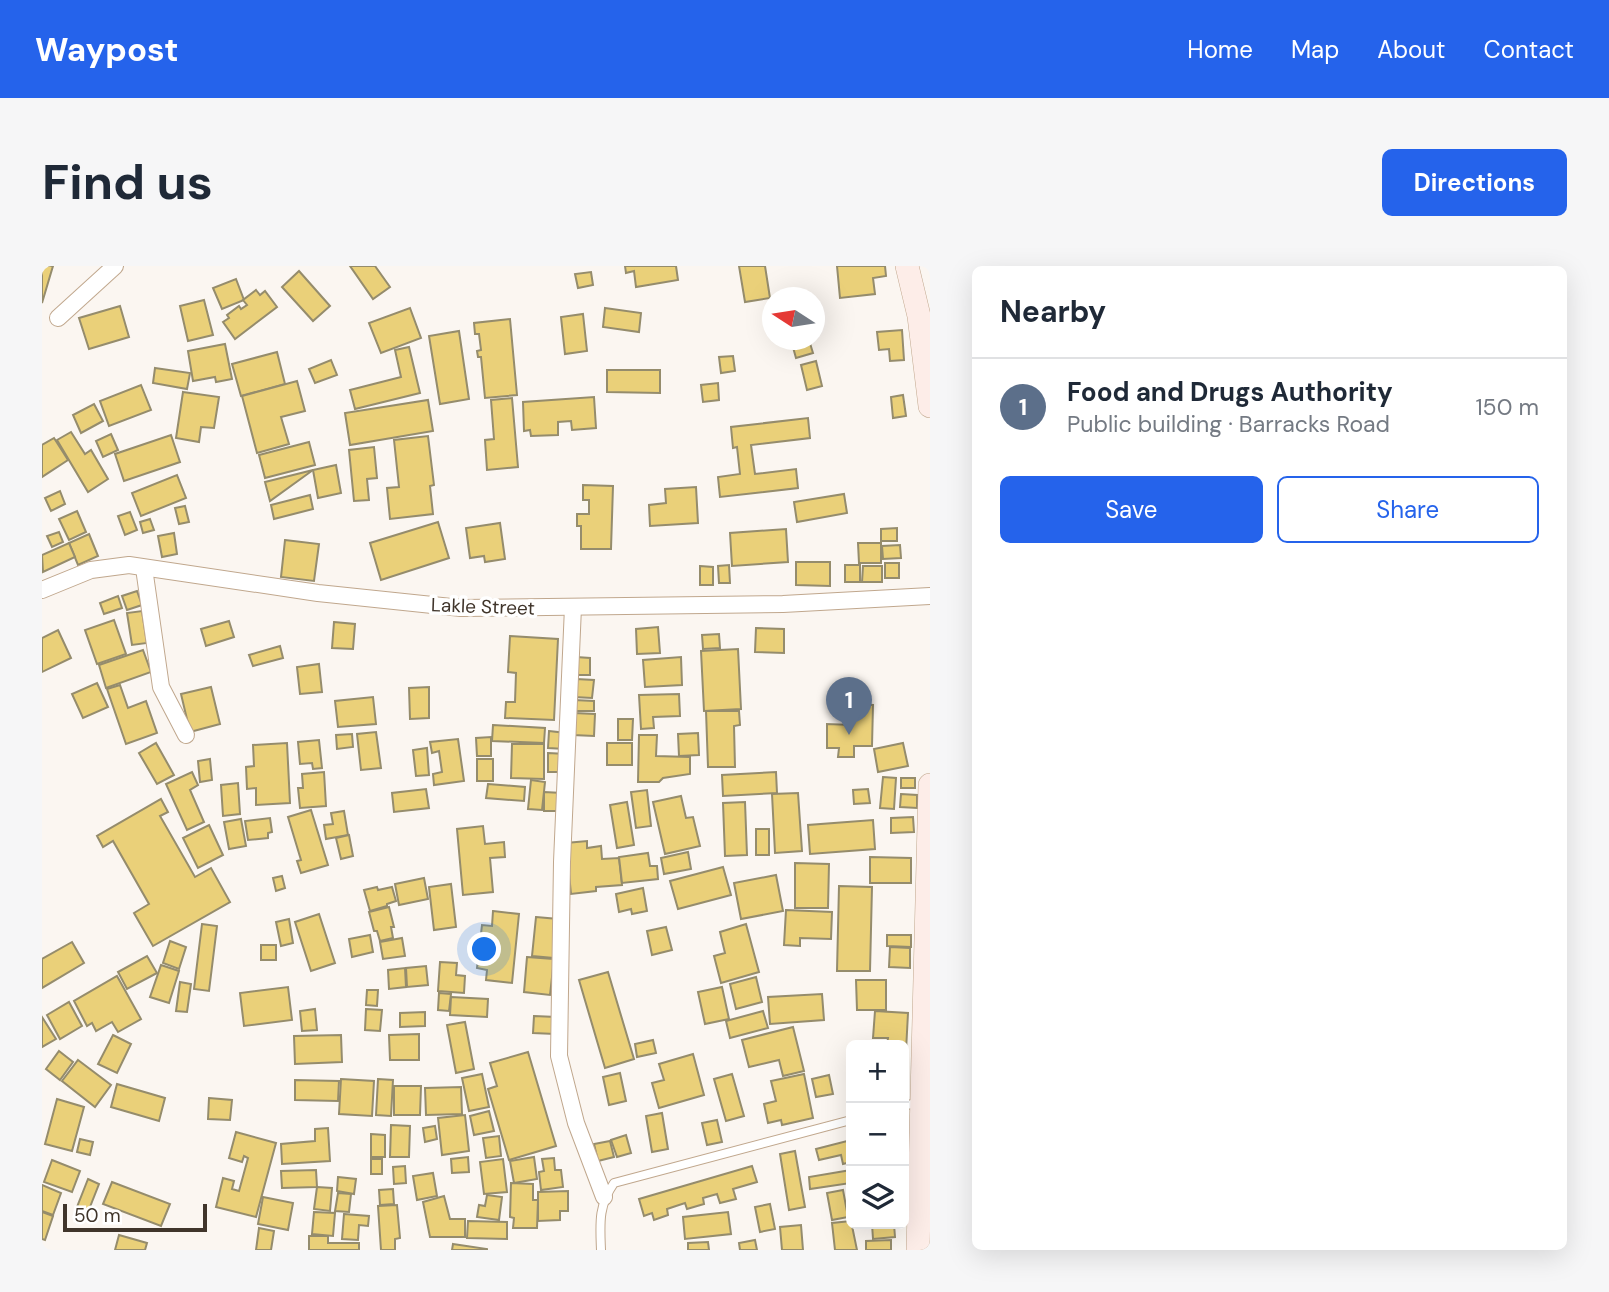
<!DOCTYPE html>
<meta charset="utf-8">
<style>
body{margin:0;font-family:"DM Sans",sans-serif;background:#f6f6f7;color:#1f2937}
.controls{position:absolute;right:21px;bottom:21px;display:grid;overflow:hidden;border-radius:10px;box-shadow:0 7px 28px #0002}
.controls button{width:63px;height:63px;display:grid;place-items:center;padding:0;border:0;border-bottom:2px solid #e0e1e3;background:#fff;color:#1f2937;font:35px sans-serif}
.compass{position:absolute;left:720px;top:21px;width:63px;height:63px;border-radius:50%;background:#fff;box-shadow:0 7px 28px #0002;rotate:282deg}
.scale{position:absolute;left:21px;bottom:18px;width:144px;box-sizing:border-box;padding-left:7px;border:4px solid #40352b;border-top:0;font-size:19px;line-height:24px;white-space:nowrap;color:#40352b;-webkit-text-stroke:5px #fff;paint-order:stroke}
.you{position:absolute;left:443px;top:684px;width:24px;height:24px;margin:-18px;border:5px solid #fff;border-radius:50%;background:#1a73e8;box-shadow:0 0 0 10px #1a73e833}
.badge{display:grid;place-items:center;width:46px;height:46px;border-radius:50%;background:#2563eb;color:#fff;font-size:23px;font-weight:700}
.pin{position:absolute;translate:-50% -58px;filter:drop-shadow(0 2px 4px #0008)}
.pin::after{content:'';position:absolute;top:37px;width:24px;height:21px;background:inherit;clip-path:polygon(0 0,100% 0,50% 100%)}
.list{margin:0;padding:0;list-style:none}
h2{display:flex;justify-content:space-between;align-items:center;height:91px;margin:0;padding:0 28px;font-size:30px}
h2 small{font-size:23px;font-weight:400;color:#747a83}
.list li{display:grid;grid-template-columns:46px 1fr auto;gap:21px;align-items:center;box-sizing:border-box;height:98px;padding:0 28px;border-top:2px solid #e0e1e3}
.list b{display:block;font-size:26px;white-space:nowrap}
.list p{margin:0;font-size:23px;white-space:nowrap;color:#747a83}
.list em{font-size:23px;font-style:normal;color:#747a83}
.actions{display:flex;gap:14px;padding:21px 28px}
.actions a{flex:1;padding:16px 0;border:2px solid #2563eb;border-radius:10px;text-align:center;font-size:24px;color:#2563eb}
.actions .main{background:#2563eb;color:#fff}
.icon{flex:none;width:38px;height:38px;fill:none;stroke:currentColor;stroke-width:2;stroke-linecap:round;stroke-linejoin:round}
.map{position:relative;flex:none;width:888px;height:984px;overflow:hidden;border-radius:10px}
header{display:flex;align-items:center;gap:42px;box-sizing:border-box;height:98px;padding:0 35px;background:#2563eb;color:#fff}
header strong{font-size:33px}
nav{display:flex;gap:38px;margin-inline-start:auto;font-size:24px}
.intro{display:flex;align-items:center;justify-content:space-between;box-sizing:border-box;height:168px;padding:0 42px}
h1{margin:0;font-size:49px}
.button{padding:18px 32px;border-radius:10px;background:#2563eb;color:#fff;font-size:24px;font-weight:700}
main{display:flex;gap:42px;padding:0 42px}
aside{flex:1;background:#fff;border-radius:10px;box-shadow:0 7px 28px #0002}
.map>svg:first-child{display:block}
</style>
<header>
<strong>Waypost</strong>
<nav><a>Home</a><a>Map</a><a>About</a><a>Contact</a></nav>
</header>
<div class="intro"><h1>Find us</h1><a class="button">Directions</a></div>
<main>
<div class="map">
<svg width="888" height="984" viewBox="0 0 888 984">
<rect width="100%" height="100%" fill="#fbf6f1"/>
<g fill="#ead079" stroke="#958c6c" stroke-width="2">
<polygon points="0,0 11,0 0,37"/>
<polygon points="308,0 333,0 348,21 331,33"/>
<polygon points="583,0 634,0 636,14 594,21 592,5 584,7"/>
<polygon points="697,0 723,0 728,32 703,36"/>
<polygon points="795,0 843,0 844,10 831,12 833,28 798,32"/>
<polygon points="257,5 288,40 271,55 240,21"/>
<polygon points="549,6 551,19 536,22 533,8"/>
<polygon points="194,13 202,34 180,43 171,22"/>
<polygon points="214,24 218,29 223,25 235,41 193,73 181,56 187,52 185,49 197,40 199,43 205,39 201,34"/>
<polygon points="162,34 171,69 146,75 138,40"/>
<polygon points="78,40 87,71 47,83 37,52"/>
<polygon points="368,42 379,72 339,87 327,57"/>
<polygon points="563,42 599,47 597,66 561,61"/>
<polygon points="541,48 545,85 523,88 519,51"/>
<polygon points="468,53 475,129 443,132 439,91 436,91 435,85 439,84 437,68 433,68 432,57"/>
<polygon points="860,64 862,94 848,95 847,83 837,84 835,66"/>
<polygon points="417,65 427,133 398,138 387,70"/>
<polygon points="749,74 767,74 771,87 754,92"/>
<polygon points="183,78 190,113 174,116 173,111 151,115 146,85"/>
<polygon points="367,81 378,127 313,143 308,124 359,111 353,84"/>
<polygon points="235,86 243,118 199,130 190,98"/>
<polygon points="691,90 693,105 679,107 677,91"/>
<polygon points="289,94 295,109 273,117 267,103"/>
<polygon points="774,95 780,120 765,124 759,99"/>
<polygon points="113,102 148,107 145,123 111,117"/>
<polygon points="565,104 618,104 618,127 565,126"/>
<polygon points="255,115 263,145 239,151 247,178 215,187 200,130"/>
<polygon points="676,117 677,134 661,136 659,119"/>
<polygon points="99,119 109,144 67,160 58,135"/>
<polygon points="141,126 177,131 172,162 159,161 157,176 134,172"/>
<polygon points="861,129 864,150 851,152 849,131"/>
<polygon points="552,131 554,162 530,164 529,155 516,156 516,169 489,170 488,164 482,165 481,136"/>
<polygon points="470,132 476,201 445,204 443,174 452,173 449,134"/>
<polygon points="386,134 391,165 308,179 303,147"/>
<polygon points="52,138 61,155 39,167 31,149"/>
<polygon points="766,152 768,172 709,179 713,208 754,203 756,222 678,231 676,211 698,208 695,181 691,182 689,161"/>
<polygon points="29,166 43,188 49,184 66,213 46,226 15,174"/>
<polygon points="69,168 76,184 61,191 54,175"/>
<polygon points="129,169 138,196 82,215 73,188"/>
<polygon points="386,170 392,219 388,220 391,248 348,253 345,222 357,221 352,174"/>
<polygon points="12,172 26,194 0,211 0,179"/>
<polygon points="267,176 273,199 223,212 217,189"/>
<polygon points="332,181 335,212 325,213 327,234 312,235 307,184"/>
<polygon points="294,199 299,227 276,232 271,204"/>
<polygon points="271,204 228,235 223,216"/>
<polygon points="135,209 144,232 99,250 90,227"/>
<polygon points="541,219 571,220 569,283 539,283 539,260 535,260 535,248 547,248 547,234 541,234"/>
<polygon points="654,221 656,257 608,260 607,239 624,237 623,223"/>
<polygon points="18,225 23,238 9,245 3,232"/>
<polygon points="802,228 805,247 755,256 752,236"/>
<polygon points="268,229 271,243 232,253 229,239"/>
<polygon points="143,240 147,256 137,258 133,242"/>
<polygon points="35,245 44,266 27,274 17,253"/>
<polygon points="88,246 95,264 83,269 76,250"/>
<polygon points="108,253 112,264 101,267 98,256"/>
<polygon points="396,256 407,292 339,314 328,277"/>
<polygon points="458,257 463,293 443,296 442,290 428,292 424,262"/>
<polygon points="855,262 855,275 839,275 839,263"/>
<polygon points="744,263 746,296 690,300 688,267"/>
<polygon points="17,266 21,276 10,281 5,270"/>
<polygon points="132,267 135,288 120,291 116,270"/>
<polygon points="47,268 56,290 36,299 27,277"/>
<polygon points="243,274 277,278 272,315 239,311"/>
<polygon points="27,277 33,291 1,306 0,289"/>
<polygon points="816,277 839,277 839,297 817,297"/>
<polygon points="858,279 859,292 841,293 840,280"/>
<polygon points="754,296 788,296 788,320 754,319"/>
<rect x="843" y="297" width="14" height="15"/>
<polygon points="687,299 688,317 677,317 676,300"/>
<rect x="803" y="299" width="15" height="17"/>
<polygon points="658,300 671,301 671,319 658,319"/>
<polygon points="821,300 840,300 840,316 820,316"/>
<polygon points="95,325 100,339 85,344 80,330"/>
<polygon points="76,330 80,342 62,348 58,337"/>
<polygon points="100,345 105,377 90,379 85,347"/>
<polygon points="72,354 84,388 55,398 43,364"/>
<polygon points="187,355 192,371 164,380 159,363"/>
<polygon points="292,356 313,358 311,383 290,382"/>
<polygon points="616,361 618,387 595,388 594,363"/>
<polygon points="714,362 742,363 742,387 713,386"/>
<polygon points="16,364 29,392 0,406 0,372"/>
<polygon points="677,368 678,382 661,383 660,369"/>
<polygon points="468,370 516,373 512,454 463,452 464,436 473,436 474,407 466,406"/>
<polygon points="238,380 241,392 211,400 207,389"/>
<polygon points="696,383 699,443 662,445 659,385"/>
<polygon points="101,384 109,406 64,422 57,399"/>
<polygon points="534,391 548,392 548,409 533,409"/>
<polygon points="639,391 640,419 603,421 601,394"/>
<polygon points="277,398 280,426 258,428 255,401"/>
<polygon points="534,413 552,414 550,432 532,431"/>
<polygon points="55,417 66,441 41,452 30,428"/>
<polygon points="78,419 86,442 104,435 115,467 84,478 65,423"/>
<polygon points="169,421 178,458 148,466 139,428"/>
<polygon points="387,421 387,452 368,453 367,422"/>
<polygon points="637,428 638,450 611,451 612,462 599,463 597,429"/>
<polygon points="331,431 334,458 296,461 293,435"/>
<polygon points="532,434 552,435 552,445 531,445"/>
<polygon points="811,438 831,439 830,480 812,480 812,491 796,491 797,482 785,482 785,458 810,459"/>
<polygon points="664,445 697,445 698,459 692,460 693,501 666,501"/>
<polygon points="532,447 553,448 552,470 531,469"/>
<polygon points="576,453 591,453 590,474 576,474"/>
<polygon points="451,459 503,462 502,477 450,475"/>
<polygon points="507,465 524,467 523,483 506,482"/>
<polygon points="334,466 339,502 319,504 315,468"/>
<polygon points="656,467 657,489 637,490 636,468"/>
<polygon points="310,468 311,481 295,483 294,469"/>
<polygon points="597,469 615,469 614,490 648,491 648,508 621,512 617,516 596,516"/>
<polygon points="449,471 449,490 435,490 434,472"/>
<polygon points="416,473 422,515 392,519 391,508 400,506 397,485 390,487 388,476"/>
<polygon points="277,474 280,502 271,503 270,497 258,498 256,476"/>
<polygon points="114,477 132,509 115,518 97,487"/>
<polygon points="245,477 248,537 214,539 214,522 205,523 204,501 212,500 211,479"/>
<rect x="565" y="477" width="25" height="22"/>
<polygon points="861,477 866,500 836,506 832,483"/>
<polygon points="470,478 502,478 502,513 469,512"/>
<polygon points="385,482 387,509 374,510 371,484"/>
<polygon points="506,487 524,488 523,506 506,506"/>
<polygon points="168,493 170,514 158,516 156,495"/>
<rect x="435" y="493" width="16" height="22"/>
<polygon points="150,506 156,519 148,524 162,556 145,564 124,518"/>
<polygon points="282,506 284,540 258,542 256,522 261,522 260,508"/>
<polygon points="734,506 735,527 681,530 680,509"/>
<polygon points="841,511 854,512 852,543 838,542"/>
<rect x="859" y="512" width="14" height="10"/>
<polygon points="489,514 503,516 500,544 486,543"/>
<polygon points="196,517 198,548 181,550 179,519"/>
<polygon points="446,518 483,521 482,535 444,532"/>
<polygon points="384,523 387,542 352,546 350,527"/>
<polygon points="826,523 828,537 812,538 811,524"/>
<polygon points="605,524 609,560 594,562 589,526"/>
<polygon points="502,526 520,527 519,545 502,545"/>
<polygon points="756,527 760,585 733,587 730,528"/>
<polygon points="859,528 875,529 875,542 858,541"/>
<polygon points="639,530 644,552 651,551 658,580 623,588 611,536"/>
<polygon points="119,533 126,546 118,550 153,611 169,602 188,636 111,680 92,647 107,638 71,575 61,581 55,570"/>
<polygon points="585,536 592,579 575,582 568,539"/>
<polygon points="703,536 705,589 683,590 681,537"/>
<polygon points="269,544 286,599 259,607 255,595 259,594 246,551"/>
<polygon points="302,545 306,569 284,573 282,559 291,558 289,547"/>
<polygon points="871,551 872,566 849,567 849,552"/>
<polygon points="228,552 230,566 226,567 226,572 206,574 203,555"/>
<polygon points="199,553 204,580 187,583 182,556"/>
<polygon points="831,554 833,583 768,588 766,559"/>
<polygon points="167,559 181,589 156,602 141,572"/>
<polygon points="441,560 443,578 462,576 463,591 448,592 451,626 421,629 415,563"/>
<rect x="714" y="563" width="13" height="26"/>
<polygon points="307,569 311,590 299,593 294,572"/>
<polygon points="545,575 545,582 559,580 560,593 577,592 580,619 554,621 554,625 529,628 524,577"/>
<polygon points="646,586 649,603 622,608 619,592"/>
<polygon points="606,587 608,600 615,600 616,613 580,617 577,591"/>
<polygon points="828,591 869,592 869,617 828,617"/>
<polygon points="753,597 787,598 786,642 753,642"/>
<polygon points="681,601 689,629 636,643 628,615"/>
<polygon points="734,609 741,645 699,653 692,617"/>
<polygon points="240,610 243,622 234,625 231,612"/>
<polygon points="382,612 386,633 357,639 353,618"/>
<polygon points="409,618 414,661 392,664 387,621"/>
<polygon points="797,620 830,621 828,705 795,705"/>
<polygon points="335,621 336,624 350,621 354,635 345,638 345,640 328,645 322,624"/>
<polygon points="601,622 605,645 590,648 589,643 577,646 574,628"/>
<polygon points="347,641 352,661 349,661 351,672 338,675 335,665 332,665 327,646"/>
<polygon points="744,644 790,646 789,673 758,672 758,680 742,679"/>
<polygon points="451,645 477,648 470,717 444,714 445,704 435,702 440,659 450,660"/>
<polygon points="277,648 293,697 269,705 253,656"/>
<polygon points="494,651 516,653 512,692 490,690"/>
<polygon points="247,653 251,677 239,680 234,656"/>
<polygon points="160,658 175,660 167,725 152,723"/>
<polygon points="704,658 717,706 679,717 672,690 683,687 678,666"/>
<polygon points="624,661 630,684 610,689 605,665"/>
<polygon points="328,669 331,686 310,691 307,673"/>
<polygon points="845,669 869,669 869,681 845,680"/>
<polygon points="360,672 363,690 341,693 338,676"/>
<polygon points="128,675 144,681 137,703 121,697"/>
<polygon points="30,676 42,697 0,722 0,693"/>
<rect x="219" y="679" width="15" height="15"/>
<polygon points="848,681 868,682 868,702 847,701"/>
<polygon points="105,690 115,707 85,723 76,706"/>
<polygon points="485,691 512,693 508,729 482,726"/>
<polygon points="398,696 415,697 414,709 423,710 422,727 396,725"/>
<polygon points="119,699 137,705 127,737 108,731"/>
<polygon points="384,700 386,719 365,721 364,702"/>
<polygon points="363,702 364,721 347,723 346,704"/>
<polygon points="566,706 592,793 563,802 537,714"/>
<polygon points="75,710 99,753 76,766 70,756 54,765 50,757 45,760 32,735"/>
<polygon points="714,711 720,736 694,743 688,718"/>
<polygon points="814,714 844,714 844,744 815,744"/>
<polygon points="138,716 149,718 145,746 134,745"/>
<polygon points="246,721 250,754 202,760 198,727"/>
<polygon points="680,721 687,753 663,758 656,726"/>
<polygon points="325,724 336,724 335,740 324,739"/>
<polygon points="397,727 409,728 407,745 396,744"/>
<polygon points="780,728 782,754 728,758 726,731"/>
<polygon points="409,731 446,733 445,751 408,749"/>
<polygon points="27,736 40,760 18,773 5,749"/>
<polygon points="273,743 275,764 260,765 258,745"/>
<polygon points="324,743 340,744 338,765 323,764"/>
<polygon points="721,745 726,762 688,772 684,755"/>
<polygon points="833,745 866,747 864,785 862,785 862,779 845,779 846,772 831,772"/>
<polygon points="383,746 383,760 358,761 358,747"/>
<polygon points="492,750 514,751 513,768 491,767"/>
<polygon points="0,751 14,773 0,781"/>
<polygon points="423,756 432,803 414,807 405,759"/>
<polygon points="751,761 762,805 741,810 737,794 707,801 700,774"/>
<polygon points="377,768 377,794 348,794 347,769"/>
<polygon points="71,769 89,778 75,807 56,798"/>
<polygon points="299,769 300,796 253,798 252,770"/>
<polygon points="611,774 614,787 595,791 593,778"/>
<polygon points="17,785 31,796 18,814 4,803"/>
<polygon points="486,786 514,880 467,894 446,823 455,820 448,797"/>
<polygon points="651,788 662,829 617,842 610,817 622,814 617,798"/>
<polygon points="36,794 69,819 53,841 20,815"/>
<polygon points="578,807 584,835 567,839 561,811"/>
<polygon points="440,808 447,841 427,845 420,812"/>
<polygon points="690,808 702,850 684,855 672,813"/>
<polygon points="762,808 771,852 740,859 739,854 726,857 722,838 734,835 729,815"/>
<polygon points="787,809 791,828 774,831 770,813"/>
<polygon points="299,813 332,815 330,850 297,848"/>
<polygon points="336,813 351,814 349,850 334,849"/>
<polygon points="253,814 297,815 296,835 253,834"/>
<polygon points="75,818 123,832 117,855 69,841"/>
<polygon points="352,820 379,820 378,849 352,849"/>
<polygon points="419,821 420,848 384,849 383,822"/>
<polygon points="167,832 190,834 188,854 166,853"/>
<polygon points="15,833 42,841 30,885 3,878"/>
<polygon points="447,845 452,865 432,869 428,850"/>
<polygon points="620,847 626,883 610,886 604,850"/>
<polygon points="423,849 427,885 400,889 396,852"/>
<polygon points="675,854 680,876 665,879 660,857"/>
<polygon points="349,859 368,860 367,891 348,891"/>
<polygon points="393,860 395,873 383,876 381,862"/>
<polygon points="286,862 288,895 240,898 239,878 273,875 273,863"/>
<polygon points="194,866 234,877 214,951 174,941 181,912 192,915 190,923 197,925 206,892 202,890 200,896 187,892"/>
<polygon points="329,868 343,869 343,891 329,891"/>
<polygon points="584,869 589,887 575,891 569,874"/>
<polygon points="457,870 459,890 444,892 441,872"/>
<polygon points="38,873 51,876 48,889 35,886"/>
<polygon points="809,874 809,896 801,898 799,889 777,894 774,883"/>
<polygon points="568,875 572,891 556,895 552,878"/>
<polygon points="753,885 763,941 747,944 738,888"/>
<polygon points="426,891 427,906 410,907 409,893"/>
<polygon points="492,891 495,913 472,917 468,895"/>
<polygon points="512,892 513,904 519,904 521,921 499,924 497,906 502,905 500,893"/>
<rect x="329" y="893" width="11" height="15"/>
<polygon points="461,893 465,926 442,928 438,896"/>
<polygon points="10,894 38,905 30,926 2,916"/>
<polygon points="363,900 364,917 352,918 351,901"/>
<polygon points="710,900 715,916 691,923 694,933 678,937 675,928 661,932 662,938 645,943 643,937 625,943 626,949 612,954 610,947 602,950 597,933"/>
<polygon points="274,904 275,921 240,922 239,905"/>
<polygon points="809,904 809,917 768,923 767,911"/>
<polygon points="391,907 395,930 375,934 371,910"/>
<polygon points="296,911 314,913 312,928 295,925"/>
<polygon points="46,913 57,918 46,946 35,941"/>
<polygon points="70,916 128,938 119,960 61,938"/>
<polygon points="469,917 491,918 491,934 496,934 495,962 471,962 472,952 468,951"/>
<polygon points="0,919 19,927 11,949 0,945"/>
<polygon points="275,921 290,922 288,945 272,943"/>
<polygon points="351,923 352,938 338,939 337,924"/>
<polygon points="801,924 806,951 790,954 785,927"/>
<polygon points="526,925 526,945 518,945 518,954 496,955 496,926"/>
<polygon points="296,927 309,928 307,946 293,945"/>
<polygon points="445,929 460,931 457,954 435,951 437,939 443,940"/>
<polygon points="402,930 408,953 423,953 423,971 388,971 381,936"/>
<polygon points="221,931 251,937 246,964 216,958"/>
<polygon points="728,938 733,963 718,966 713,941"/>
<polygon points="355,939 358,972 353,973 353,984 339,984 336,940"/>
<polygon points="0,946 11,950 3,974 0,973"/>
<polygon points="272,946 293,947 291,970 270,968"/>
<polygon points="686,946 689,968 643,973 641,951"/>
<polygon points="302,948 327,950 326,960 317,959 316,974 300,973"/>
<polygon points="426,955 465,956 465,973 425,972"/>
<polygon points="809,955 815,984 793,984 790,957"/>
<polygon points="830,958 852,958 853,971 831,973"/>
<polygon points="759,959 761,984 740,984 738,961"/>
<polygon points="217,962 232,965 229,984 214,984"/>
<polygon points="77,969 105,977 103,984 73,984"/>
<polygon points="267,970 286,970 286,977 317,977 317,984 267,984"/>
<polygon points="713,974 715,984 698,984 697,977"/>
<polygon points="849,974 849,984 824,984 824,975"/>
<polygon points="666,976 667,984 646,984 646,977"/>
<polygon points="411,978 445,983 445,984 410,984"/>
</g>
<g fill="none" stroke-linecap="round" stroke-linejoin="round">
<g stroke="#c0a78d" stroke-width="10">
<g id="lane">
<polyline points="862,840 877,836"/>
<path d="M559,984C558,958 556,940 572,917L809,854"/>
</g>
</g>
<g stroke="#c0a78d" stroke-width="18">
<g id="street">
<polyline points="16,52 73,0"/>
<polyline points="102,302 119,421 144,469"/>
<polyline points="0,324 49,304 87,299 276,327 419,342 741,338 888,330"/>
<polyline points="531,341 520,596 517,790 534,857 562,931"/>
</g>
</g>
<g stroke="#c0a78d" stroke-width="24">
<g id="secondary">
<polyline points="865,0 877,50 888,140"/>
<polyline points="876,984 888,519"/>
</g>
</g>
<use href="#lane" stroke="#fff" stroke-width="8"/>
<use href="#street" stroke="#fff" stroke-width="16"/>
<use href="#secondary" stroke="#fdede8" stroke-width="23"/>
</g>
<g text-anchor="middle" stroke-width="7" stroke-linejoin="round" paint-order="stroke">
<g font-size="19" fill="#40352b" stroke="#fff">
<text transform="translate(441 340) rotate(2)" y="7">Lakle Street</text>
</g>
</g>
</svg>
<div class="controls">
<button>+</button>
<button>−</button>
<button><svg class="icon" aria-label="layers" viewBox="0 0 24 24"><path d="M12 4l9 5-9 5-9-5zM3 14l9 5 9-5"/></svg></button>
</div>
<svg class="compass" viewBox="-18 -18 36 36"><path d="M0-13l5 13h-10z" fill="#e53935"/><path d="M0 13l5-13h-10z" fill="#747a83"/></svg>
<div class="scale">50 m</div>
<div class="you"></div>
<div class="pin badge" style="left:807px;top:469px;background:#5c6f8a">1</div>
</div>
<aside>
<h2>Nearby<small></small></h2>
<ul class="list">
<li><span class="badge" style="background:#5c6f8a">1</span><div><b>Food and Drugs Authority</b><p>Public building · Barracks Road</p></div><em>150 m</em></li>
</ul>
<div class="actions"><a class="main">Save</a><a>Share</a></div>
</aside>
</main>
